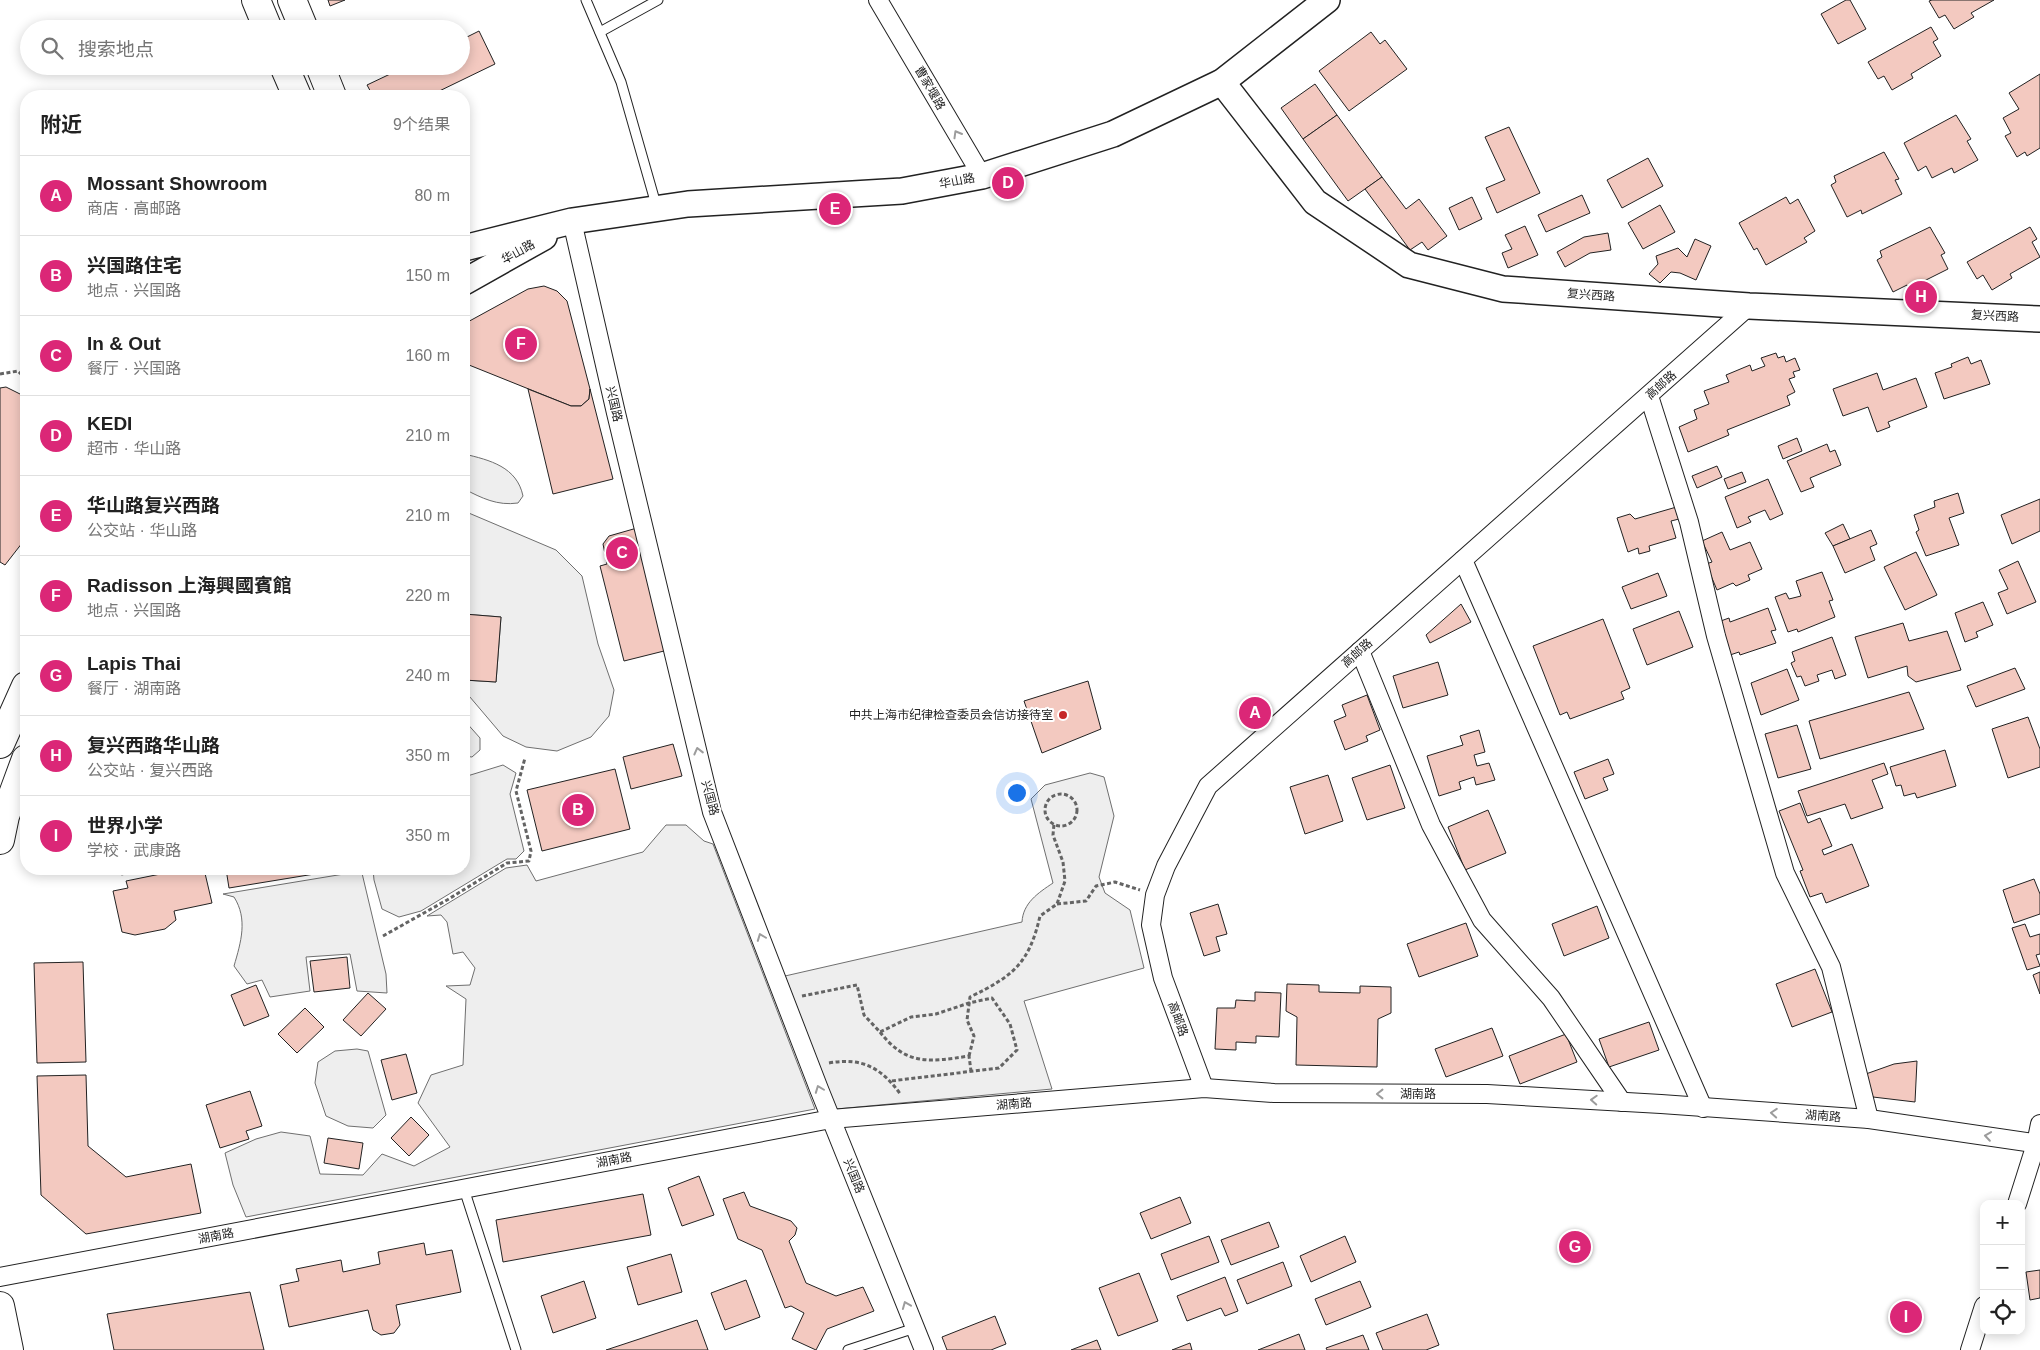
<!DOCTYPE html>
<html lang="zh">
<meta charset="utf-8">
<style>
body{margin:0;font-family:Arial,"Noto Sans SC",sans-serif;background:#f2f2f2;color:#222}
.controls{position:absolute;right:15px;bottom:15px;display:grid;overflow:hidden;border-radius:10px;box-shadow:0 2px 12px #0003}
.controls button{width:45px;height:45px;display:grid;place-items:center;padding:0;border:0;border-bottom:1px solid #e0e0e0;background:#fff;color:#222;font:25px sans-serif}
.you{position:absolute;left:1016px;top:792px;width:18px;height:18px;margin:-12px;border:4px solid #fff;border-radius:50%;background:#1a73e8;box-shadow:0 0 0 8px #1a73e833}
.badge{display:grid;place-items:center;width:32px;height:32px;border-radius:50%;background:#db2777;color:#fff;font-size:16px;font-weight:700}
.pin{position:absolute;translate:-50% -50%;border:2px solid #fff;box-shadow:0 1px 5px #0006}
.list{margin:0;padding:0;list-style:none}
h2{display:flex;justify-content:space-between;align-items:center;height:65px;margin:0;padding:0 20px;font-size:21px}
h2 small{font-size:16px;font-weight:400;color:#767676}
.list li{display:grid;grid-template-columns:32px 1fr auto;gap:15px;align-items:center;box-sizing:border-box;height:80px;padding:0 20px;border-top:1px solid #e0e0e0}
.list b{display:block;font-size:19px;white-space:nowrap}
.list p{margin:0;font-size:16px;white-space:nowrap;color:#767676}
.list em{font-size:16px;font-style:normal;color:#767676}
.icon{flex:none;width:28px;height:28px;fill:none;stroke:currentColor;stroke-width:2;stroke-linecap:round;stroke-linejoin:round}
.map{position:relative;flex:none;width:2040px;height:1350px;overflow:hidden}
.search{position:absolute;background:#fff;box-shadow:0 2px 12px #0003;left:20px;top:20px;width:450px;height:55px;display:flex;align-items:center;gap:12px;box-sizing:border-box;padding:0 18px;border-radius:28px;color:#767676;font-size:19px}
.panel{position:absolute;background:#fff;box-shadow:0 2px 12px #0003;left:20px;top:90px;width:450px;height:785px;border-radius:20px}
.map>svg:first-child{display:block}
</style>
<div class="map">
<svg width="2040" height="1350" viewBox="0 0 2040 1350">
<rect width="100%" height="100%" fill="#fff"/>
<g fill="#eee" stroke="#6f6f6f">
<path d="M464,454C490,460 517,467 523,496L518,503C497,506 482,498 464,489Z"/>
<polygon points="464,511 556,550 582,576 598,644 614,690 609,716 591,737 557,751 526,747 503,736 464,690 464,680 496,682 501,617 464,614"/>
<polygon points="464,720 480,738 480,750 472,757 464,756"/>
<polygon points="503,765 516,773 510,794 524,851 516,859 507,859 421,911 399,917 382,909 374,880 373,869 464,869 464,777"/>
<path d="M1090,773L1104,777L1114,816L1099,877L1105,893L1130,910L1144,968L1024,1001L1052,1089L836,1109L785,976L1022,922C1023,903 1038,893 1053,883L1031,799L1045,785Z"/>
<polygon points="666,825 686,825 704,841 713,844 815,1109 246,1217 233,1185 225,1153 256,1139 281,1132 310,1136 320,1174 363,1175 382,1154 414,1166 450,1147 418,1103 431,1075 463,1065 466,999 446,986 470,985 475,968 463,952 453,954 447,922 441,915 427,916 506,868 527,865 536,881 643,852"/>
<polygon points="86,869 143,869 122,875 111,871 92,872"/>
<path d="M350,869H361L386,974L387,993L357,991L350,954L306,957L310,991L270,997L262,980L247,984L234,966C241,942 248,919 234,897L223,894L350,873Z"/>
<polygon points="357,1049 368,1051 386,1115 373,1128 348,1126 326,1116 315,1083 318,1062 335,1051"/>
</g>
<g fill="#f3c9c0" stroke="#222">
<polygon points="328,0 345,0 330,6"/>
<polygon points="1846,0 1850,0 1866,29 1838,44 1821,14"/>
<polygon points="1932,0 1994,0 1971,13 1974,17 1954,29 1945,15 1939,18 1929,1"/>
<polygon points="1931,27 1938,39 1933,42 1941,56 1911,74 1913,78 1892,90 1884,76 1878,79 1868,62"/>
<polygon points="479,31 495,64 429,96 373,96 367,85 407,66 461,66 461,40"/>
<polygon points="1371,32 1380,44 1385,40 1407,69 1349,111 1319,71"/>
<polygon points="2040,74 2040,148 2027,156 2025,152 2017,157 2005,136 2011,133 2003,118 2019,109 2009,93"/>
<polygon points="1315,84 1337,115 1303,139 1281,108"/>
<polygon points="1337,115 1382,177 1348,201 1303,139"/>
<polygon points="1956,115 1971,139 1967,141 1978,160 1954,173 1952,168 1932,178 1926,166 1918,171 1904,143"/>
<polygon points="1509,127 1540,193 1497,213 1486,188 1505,180 1485,137"/>
<polygon points="1884,152 1899,179 1895,180 1902,194 1862,214 1861,210 1847,217 1831,185 1836,182 1834,176"/>
<polygon points="1648,158 1663,186 1622,208 1607,180"/>
<polygon points="1382,177 1406,209 1419,199 1447,236 1428,250 1422,242 1410,250 1365,189"/>
<polygon points="1582,195 1590,213 1546,232 1538,215"/>
<polygon points="1472,197 1482,219 1459,230 1449,208"/>
<polygon points="1786,197 1790,204 1798,199 1815,231 1804,238 1807,242 1766,265 1757,248 1754,250 1739,223"/>
<polygon points="1660,205 1675,232 1643,249 1628,223"/>
<polygon points="1525,226 1538,255 1508,268 1502,253 1512,249 1505,235"/>
<polygon points="1930,227 1945,253 1941,255 1948,269 1908,289 1907,285 1893,292 1877,260 1882,257 1880,251"/>
<polygon points="2030,227 2037,239 2032,242 2040,257 2010,274 2012,278 1992,290 1983,275 1977,279 1967,262"/>
<polygon points="1608,233 1611,250 1590,253 1565,267 1557,252 1584,237"/>
<polygon points="1695,239 1711,246 1696,280 1680,273 1671,272 1660,283 1649,274 1658,264 1656,256 1678,248 1687,257"/>
<polygon points="544,286 557,291 567,301 590,389 589,399 581,406 571,406 464,363 464,324 528,289"/>
<polygon points="1776,353 1778,358 1784,356 1786,362 1795,358 1800,370 1793,372 1795,377 1789,379 1795,392 1787,396 1790,405 1727,430 1729,435 1688,452 1679,427 1697,419 1694,410 1709,404 1704,391 1729,382 1726,375 1750,365 1752,371 1765,366 1761,358"/>
<polygon points="1968,357 1971,364 1981,360 1990,384 1944,399 1935,373 1952,367 1951,364"/>
<polygon points="1877,373 1883,390 1916,378 1927,407 1888,422 1890,427 1877,432 1868,407 1843,416 1833,389"/>
<polygon points="6,387 26,397 26,538 5,565 0,562 0,388"/>
<polygon points="528,389 571,406 581,406 589,399 590,389 613,479 553,494"/>
<polygon points="1797,438 1802,451 1783,459 1778,446"/>
<polygon points="1827,444 1830,452 1835,450 1841,465 1810,478 1814,487 1801,492 1787,461"/>
<polygon points="1717,466 1722,477 1697,488 1692,476"/>
<polygon points="1742,472 1746,482 1728,489 1724,479"/>
<polygon points="1768,479 1783,514 1770,520 1765,510 1748,517 1751,522 1737,528 1725,497"/>
<polygon points="1958,493 1964,513 1949,518 1959,545 1926,556 1916,532 1919,530 1914,515 1935,507 1934,501"/>
<polygon points="2040,499 2040,531 2012,544 2001,515"/>
<polygon points="1680,506 1682,512 1677,514 1679,519 1671,521 1676,538 1649,546 1650,551 1639,554 1638,548 1628,552 1617,518 1630,514 1635,519"/>
<polygon points="1843,524 1850,539 1833,546 1825,533"/>
<polygon points="637,528 668,650 624,661 600,566 607,564 603,544 609,536"/>
<polygon points="1871,530 1877,544 1870,547 1875,560 1845,573 1833,546"/>
<polygon points="1722,532 1730,550 1750,542 1762,569 1748,575 1750,580 1736,586 1733,583 1717,590 1706,564 1712,562 1702,541"/>
<polygon points="1916,552 1937,595 1905,610 1884,567"/>
<polygon points="2018,561 2036,602 2007,614 1998,593 2008,589 1999,570"/>
<polygon points="1822,572 1833,600 1829,601 1835,617 1798,632 1797,629 1788,632 1775,597 1786,593 1789,599 1801,596 1796,581"/>
<polygon points="1658,573 1667,596 1631,609 1622,587"/>
<polygon points="1983,602 1993,625 1976,632 1978,637 1965,642 1955,613"/>
<polygon points="1461,604 1471,622 1430,643 1426,635"/>
<polygon points="1768,608 1776,630 1771,631 1776,643 1740,655 1739,652 1730,655 1718,622 1729,618 1730,622"/>
<polygon points="1679,611 1693,647 1647,665 1633,629"/>
<polygon points="464,614 501,617 496,682 464,680"/>
<polygon points="1603,619 1630,688 1621,692 1624,699 1570,719 1567,712 1560,715 1533,646"/>
<polygon points="1903,623 1909,641 1947,631 1961,670 1916,682 1908,676 1907,666 1868,678 1855,637"/>
<polygon points="1832,637 1846,675 1835,679 1832,670 1817,675 1819,681 1805,686 1801,676 1797,677 1791,663 1795,661 1792,652"/>
<polygon points="1438,662 1448,695 1403,708 1393,676"/>
<polygon points="2015,668 2025,689 1976,707 1967,686"/>
<polygon points="1787,669 1799,700 1761,715 1751,683"/>
<polygon points="1088,681 1101,729 1042,753 1024,701"/>
<polygon points="1909,692 1924,729 1820,759 1809,721"/>
<polygon points="1367,695 1380,730 1366,736 1368,741 1345,750 1334,721 1346,716 1342,705"/>
<polygon points="2028,717 2040,749 2040,767 2008,778 1992,729"/>
<polygon points="1797,725 1811,769 1778,778 1765,734"/>
<polygon points="1479,730 1485,752 1474,755 1477,766 1489,763 1495,780 1476,785 1474,777 1459,782 1461,789 1439,796 1427,756 1463,745 1460,736"/>
<polygon points="673,744 682,776 631,789 623,757"/>
<polygon points="1945,750 1956,786 1917,798 1915,793 1904,796 1901,785 1896,786 1890,767"/>
<polygon points="1608,759 1614,774 1603,778 1608,790 1585,799 1574,772"/>
<polygon points="1884,763 1888,774 1872,780 1883,808 1851,819 1845,804 1807,816 1798,791"/>
<polygon points="1390,765 1405,808 1367,820 1352,778"/>
<polygon points="615,769 630,829 542,851 527,790"/>
<polygon points="1328,775 1343,821 1305,834 1290,787"/>
<polygon points="1800,803 1808,823 1820,818 1832,846 1822,850 1824,855 1852,844 1869,886 1826,903 1822,893 1810,897 1800,871 1803,870 1779,811"/>
<polygon points="1488,810 1506,853 1465,870 1448,827"/>
<polygon points="185,869 204,869 212,903 174,911 176,920 165,929 135,935 122,932 113,891 128,888 126,881"/>
<polygon points="226,869 345,869 229,888"/>
<polygon points="2034,879 2040,894 2040,914 2014,923 2003,890"/>
<polygon points="1218,904 1227,934 1216,937 1220,951 1204,956 1190,913"/>
<polygon points="1597,906 1609,938 1564,956 1552,924"/>
<polygon points="1466,923 1478,956 1419,977 1407,944"/>
<polygon points="2025,924 2030,937 2040,934 2040,954 2036,955 2040,966 2027,970 2012,928"/>
<polygon points="347,957 350,988 314,992 310,961"/>
<polygon points="83,962 86,1062 37,1063 34,963"/>
<polygon points="1815,969 1832,1012 1792,1027 1776,984"/>
<polygon points="2040,972 2040,994 2033,975"/>
<polygon points="1287,984 1319,985 1319,992 1360,993 1360,986 1391,987 1391,1013 1378,1019 1377,1067 1296,1065 1297,1017 1286,1011"/>
<polygon points="256,985 269,1016 244,1026 231,995"/>
<polygon points="1255,992 1281,993 1279,1037 1256,1036 1256,1043 1236,1042 1236,1050 1215,1049 1217,1008 1235,1008 1236,1000 1255,1001"/>
<polygon points="368,993 386,1009 361,1036 343,1020"/>
<polygon points="305,1008 324,1027 297,1053 278,1034"/>
<polygon points="1649,1022 1659,1050 1609,1067 1599,1039"/>
<polygon points="1492,1028 1503,1056 1446,1077 1435,1049"/>
<polygon points="1566,1034 1577,1062 1520,1084 1509,1056"/>
<polygon points="406,1054 417,1093 392,1100 381,1060"/>
<polygon points="1917,1061 1915,1102 1873,1097 1863,1075 1894,1064"/>
<polygon points="86,1075 88,1146 126,1177 191,1164 201,1213 86,1234 41,1195 37,1076"/>
<polygon points="250,1091 262,1126 246,1131 249,1139 220,1148 206,1105"/>
<polygon points="411,1117 429,1135 409,1156 391,1138"/>
<polygon points="328,1138 363,1143 359,1169 324,1163"/>
<polygon points="699,1176 714,1215 682,1226 668,1188"/>
<polygon points="744,1192 750,1206 791,1221 797,1228 795,1235 789,1241 806,1283 836,1296 863,1287 874,1311 827,1329 816,1350 792,1339 804,1313 791,1306 785,1308 762,1250 738,1239 723,1199"/>
<polygon points="643,1194 651,1235 503,1262 496,1220"/>
<polygon points="1180,1197 1191,1223 1151,1239 1140,1213"/>
<polygon points="1269,1222 1279,1247 1231,1265 1221,1240"/>
<polygon points="1209,1236 1219,1262 1171,1280 1161,1254"/>
<polygon points="1345,1236 1356,1262 1311,1282 1300,1256"/>
<polygon points="424,1243 426,1255 452,1250 461,1292 396,1305 400,1325 394,1333 381,1335 373,1330 368,1310 289,1327 280,1285 299,1281 296,1269 341,1260 343,1272 380,1264 378,1252"/>
<polygon points="671,1254 682,1292 638,1305 627,1267"/>
<polygon points="1283,1262 1292,1286 1247,1304 1237,1280"/>
<polygon points="2040,1270 2040,1298 2030,1300 2026,1272"/>
<polygon points="1139,1273 1158,1321 1118,1336 1099,1288"/>
<polygon points="1225,1277 1238,1311 1225,1316 1221,1308 1187,1321 1177,1296"/>
<polygon points="746,1280 760,1317 725,1330 711,1293"/>
<polygon points="584,1281 596,1318 553,1333 541,1296"/>
<polygon points="1360,1281 1371,1307 1326,1325 1315,1299"/>
<polygon points="250,1292 264,1350 114,1350 107,1314"/>
<polygon points="1427,1314 1439,1345 1426,1350 1383,1350 1376,1333"/>
<polygon points="995,1316 1006,1344 991,1350 947,1350 942,1337"/>
<polygon points="697,1320 708,1350 606,1350"/>
<polygon points="1299,1334 1305,1350 1258,1350"/>
<polygon points="1363,1335 1369,1350 1327,1350 1326,1348"/>
<polygon points="1097,1340 1101,1350 1071,1350"/>
<polygon points="1190,1343 1192,1350 1172,1350"/>
</g>
<g fill="none" stroke-linecap="round" stroke-linejoin="round">
<g stroke="#222" stroke-width="11">
<g id="lane">
<polyline points="586,0 621,82 657,208"/>
<polyline points="600,32 658,0"/>
<polyline points="464,1189 516,1350"/>
<polyline points="848,1350 915,1328"/>
</g>
</g>
<g stroke="#222" stroke-width="20">
<g id="street">
<polyline points="878,0 982,176"/>
<polyline points="572,221 616,413 712,812 819,1089 924,1350"/>
<polyline points="1649,396 1689,522 1716,636 1785,873 1831,967 1869,1119"/>
<polyline points="1463,560 1703,1108"/>
<polyline points="1360,651 1431,825 1482,920 1551,998 1622,1102"/>
<polyline points="1204,1088 1163,978 1151,925 1155,895 1166,866 1208,786 1749,306"/>
<polyline points="2017,1204 2036,1144 2040,1124"/>
<polyline points="0,1277 831,1119 1204,1088 1274,1093 1487,1094 1661,1104 1869,1119 2040,1144"/>
<polyline points="1970,1350 1984,1306"/>
</g>
</g>
<g stroke="#222" stroke-width="28">
<g id="secondary">
<polyline points="1222,82 1315,202 1409,265 1503,289 1749,306 2040,319"/>
<polyline points="464,248 572,221 688,204 902,191 982,176 1113,134 1222,82 1327,0"/>
<polyline points="464,282 544,237"/>
</g>
</g>
<g stroke="#222" stroke-width="30">
<g id="primary">
<polyline points="256,0 268,29"/>
<polyline points="292,0 304,29"/>
<polyline points="284,66 297,96"/>
<polyline points="320,66 332,96"/>
<polyline points="0,744 26,686"/>
<polyline points="0,840 5,816 26,759"/>
<polyline points="0,1306 9,1350"/>
</g>
</g>
<g stroke="#646464" stroke-width="3" stroke-dasharray="4 2.5" stroke-linecap="butt">
<polyline points="0,374 18,371 26,379"/>
<circle cx="1061" cy="810" r="16"/>
<polyline points="1057,904 1086,901 1096,886 1115,882 1140,890"/>
<polyline points="383,936 447,900 507,863 529,861 531,851 516,791 525,758"/>
<polyline points="802,996 857,985 864,1015 880,1032 911,1017 936,1014 969,1003 992,998 1010,1024 1017,1050 999,1068 891,1081"/>
<path d="M880,1032C906,1066 930,1062 969,1056L971,1071"/>
<path d="M969,1056L974,1036L967,1020L970,997C1013,976 1029,964 1040,916L1057,904L1065,881L1063,862L1053,835L1054,824"/>
<path d="M829,1063C862,1057 882,1068 901,1095"/>
</g>
<use href="#lane" stroke="#fff" stroke-width="9"/>
<use href="#street" stroke="#fff" stroke-width="18"/>
<use href="#secondary" stroke="#fff" stroke-width="25"/>
<use href="#primary" stroke="#fff" stroke-width="28"/>
</g>
<defs><path id="oneway-chevron" d="M-2-3.5L2.5 0L-2 3.5" fill="none" stroke-width="1.6" stroke-linecap="round" stroke-linejoin="round" transform="scale(1.25)"/></defs>
<g stroke="#9c9c9c">
<use href="#oneway-chevron" transform="translate(957 134) rotate(-120)"/>
<use href="#oneway-chevron" transform="translate(698 751) rotate(-104)"/>
<use href="#oneway-chevron" transform="translate(761 937) rotate(-111)"/>
<use href="#oneway-chevron" transform="translate(819 1089) rotate(-111)"/>
<use href="#oneway-chevron" transform="translate(1380 1094) rotate(-180)"/>
<use href="#oneway-chevron" transform="translate(1594 1100) rotate(-177)"/>
<use href="#oneway-chevron" transform="translate(1774 1113) rotate(-176)"/>
<use href="#oneway-chevron" transform="translate(1988 1136) rotate(-172)"/>
<use href="#oneway-chevron" transform="translate(906 1305) rotate(-112)"/>
</g>
<circle fill="#c62828" stroke="#fff" stroke-width="2" cx="1063" cy="715" r="5"/>
<g text-anchor="middle" stroke-width="4" stroke-linejoin="round" paint-order="stroke">
<g font-size="12" fill="#222" stroke="#fff">
<text transform="translate(930 88) rotate(60)" y="4">曹家堰路</text>
<text transform="translate(957 181) rotate(-11)" y="4">华山路</text>
<text transform="translate(518 252) rotate(-29)" y="4">华山路</text>
<text transform="translate(1591 295) rotate(4)" y="4">复兴西路</text>
<text transform="translate(1995 316) rotate(3)" y="4">复兴西路</text>
<text transform="translate(1661 385) rotate(-42)" y="4">高邮路</text>
<text transform="translate(614 404) rotate(77)" y="4">兴国路</text>
<text transform="translate(1357 653) rotate(-42)" y="4">高邮路</text>
<text transform="translate(710 798) rotate(75)" y="4">兴国路</text>
<text transform="translate(1178 1019) rotate(70)" y="4">高邮路</text>
<text x="1418" y="1098">湖南路</text>
<text transform="translate(1014 1104) rotate(-5)" y="4">湖南路</text>
<text transform="translate(1823 1116) rotate(4)" y="4">湖南路</text>
<text transform="translate(614 1160) rotate(-11)" y="4">湖南路</text>
<text transform="translate(854 1176) rotate(68)" y="4">兴国路</text>
<text transform="translate(216 1236) rotate(-11)" y="4">湖南路</text>
</g>
<g font-size="12" fill="#222" stroke="#fff" text-anchor="end">
<text x="1053" y="719">中共上海市纪律检查委员会信访接待室</text>
</g>
</g>
</svg>
<div class="controls">
<button>+</button>
<button>−</button>
<button><svg class="icon" aria-label="locate" viewBox="0 0 24 24"><circle cx="12" cy="12" r="6"/><path d="M12 2v4M12 18v4M2 12h4M18 12h4"/></svg></button>
</div>
<div class="you"></div>
<div class="pin badge" style="left:1255px;top:713px">A</div>
<div class="pin badge" style="left:578px;top:810px">B</div>
<div class="pin badge" style="left:622px;top:553px">C</div>
<div class="pin badge" style="left:1008px;top:183px">D</div>
<div class="pin badge" style="left:835px;top:209px">E</div>
<div class="pin badge" style="left:521px;top:344px">F</div>
<div class="pin badge" style="left:1575px;top:1247px">G</div>
<div class="pin badge" style="left:1921px;top:297px">H</div>
<div class="pin badge" style="left:1906px;top:1317px">I</div>
<div class="search"><svg class="icon" aria-label="search" viewBox="0 0 24 24"><circle cx="10" cy="10" r="6"/><path d="M15 15l6 6"/></svg>搜索地点</div>
<section class="panel">
<h2>附近<small>9个结果</small></h2>
<ul class="list">
<li><span class="badge">A</span><div><b>Mossant Showroom</b><p>商店 · 高邮路</p></div><em>80 m</em></li>
<li><span class="badge">B</span><div><b>兴国路住宅</b><p>地点 · 兴国路</p></div><em>150 m</em></li>
<li><span class="badge">C</span><div><b>In &amp; Out</b><p>餐厅 · 兴国路</p></div><em>160 m</em></li>
<li><span class="badge">D</span><div><b>KEDI</b><p>超市 · 华山路</p></div><em>210 m</em></li>
<li><span class="badge">E</span><div><b>华山路复兴西路</b><p>公交站 · 华山路</p></div><em>210 m</em></li>
<li><span class="badge">F</span><div><b>Radisson 上海興國賓館</b><p>地点 · 兴国路</p></div><em>220 m</em></li>
<li><span class="badge">G</span><div><b>Lapis Thai</b><p>餐厅 · 湖南路</p></div><em>240 m</em></li>
<li><span class="badge">H</span><div><b>复兴西路华山路</b><p>公交站 · 复兴西路</p></div><em>350 m</em></li>
<li><span class="badge">I</span><div><b>世界小学</b><p>学校 · 武康路</p></div><em>350 m</em></li>
</ul>
</section>
</div>
